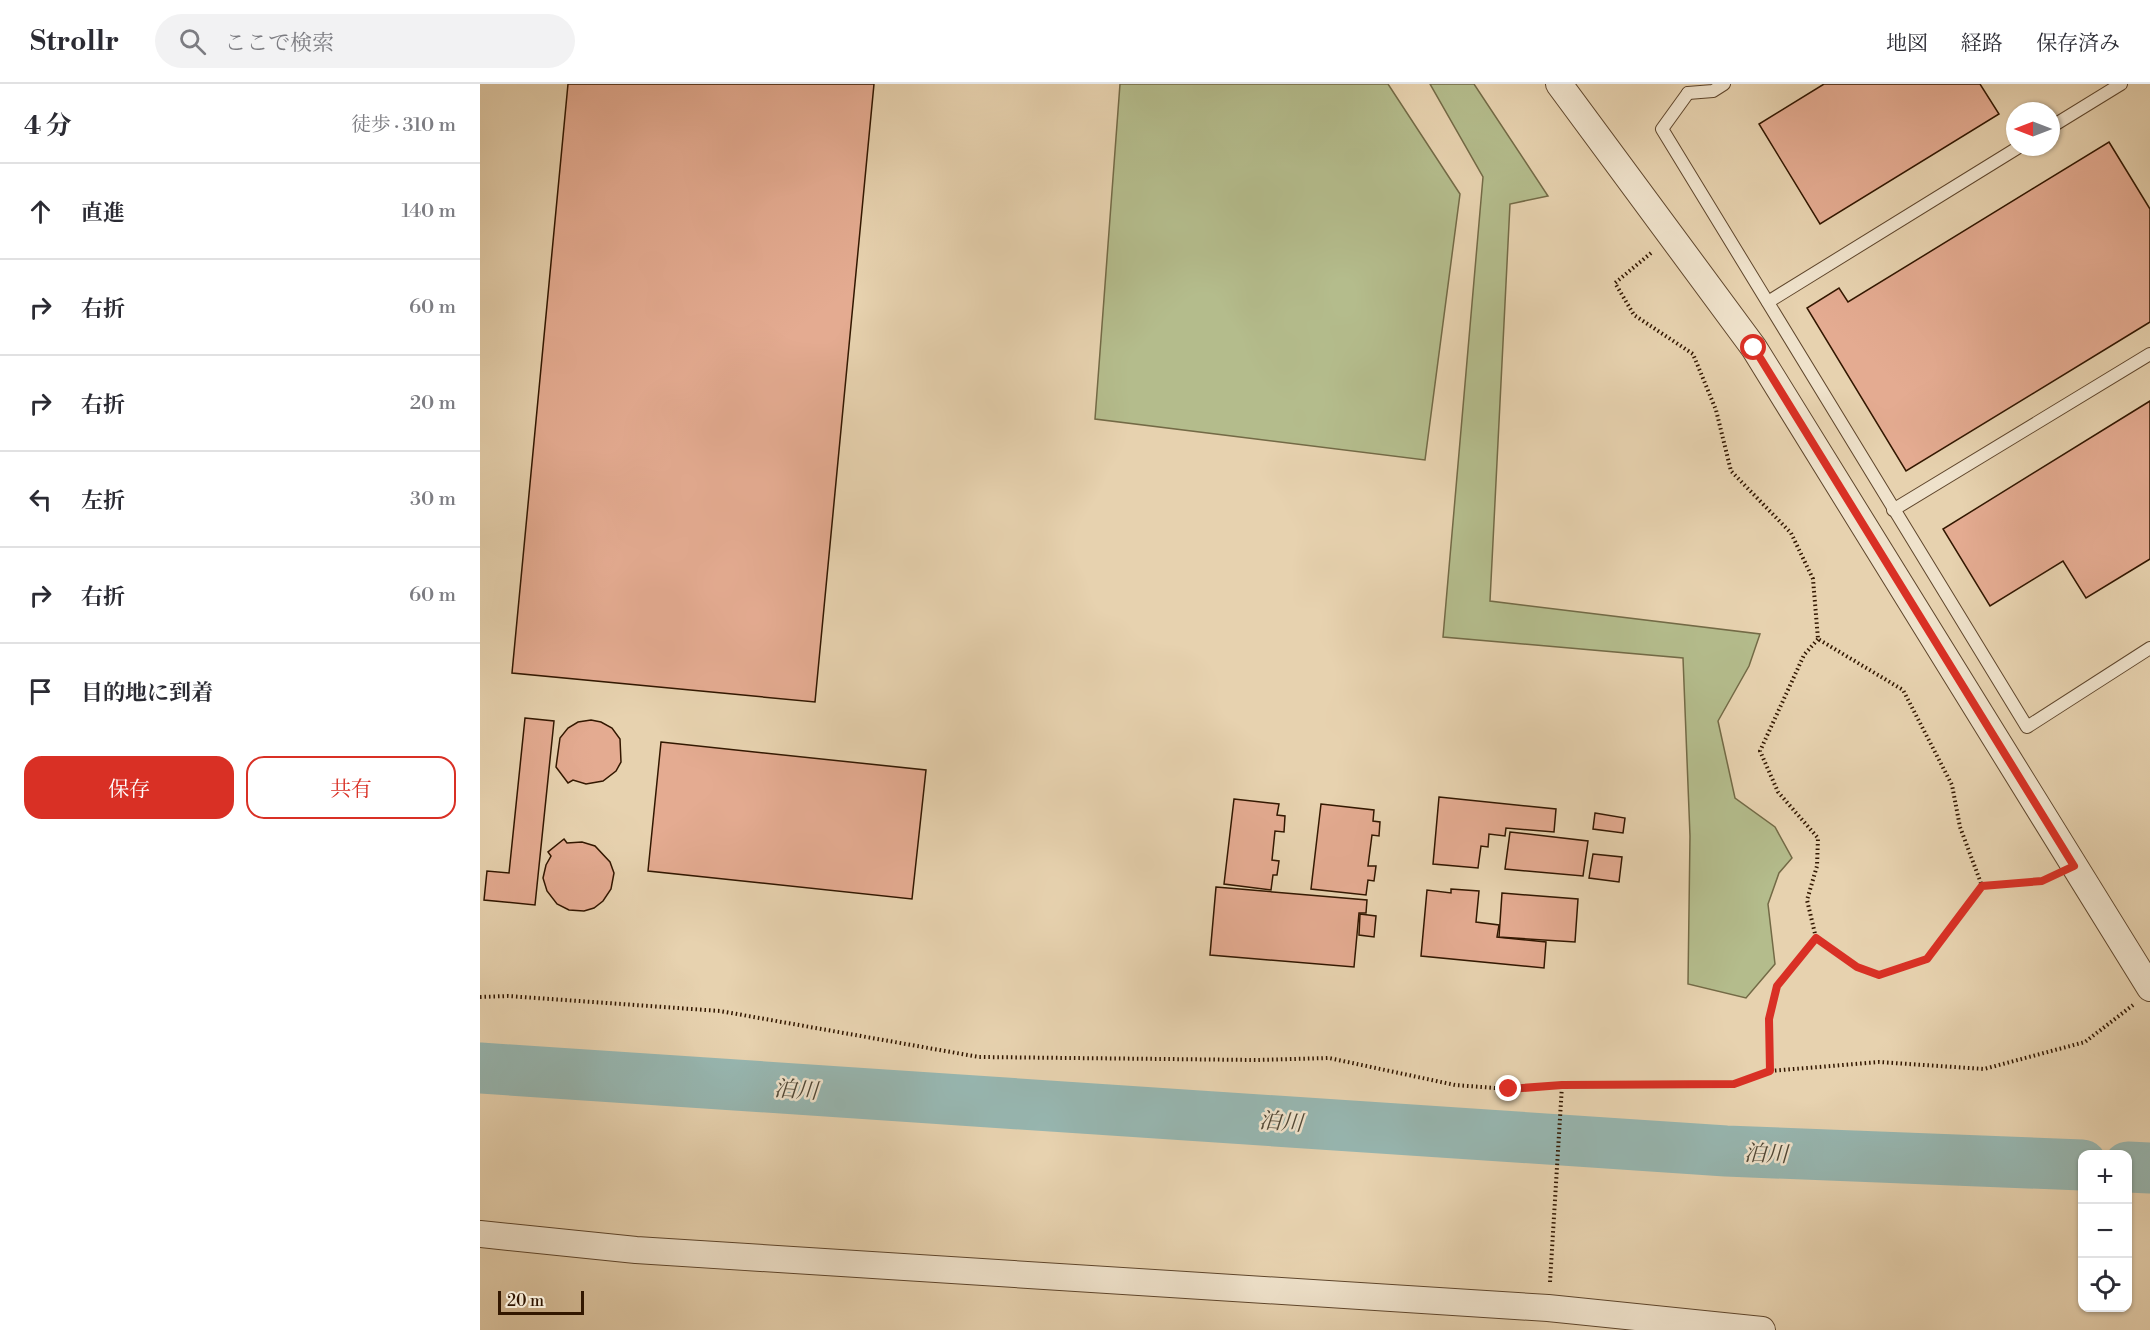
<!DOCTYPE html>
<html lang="ja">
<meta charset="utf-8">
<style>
body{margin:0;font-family:"Libre Bodoni","Noto Serif JP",serif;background:#f2f2f3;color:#2b2b33}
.controls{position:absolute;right:18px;bottom:18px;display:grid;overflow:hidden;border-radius:12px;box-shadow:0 2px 4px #0004}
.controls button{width:54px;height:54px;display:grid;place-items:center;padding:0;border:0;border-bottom:2px solid #e1e1e2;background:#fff;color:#2b2b33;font:30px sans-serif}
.compass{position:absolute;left:1526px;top:18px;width:54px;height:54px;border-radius:50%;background:#fff;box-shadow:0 2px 4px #0004;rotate:270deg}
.scale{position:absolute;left:18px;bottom:15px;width:86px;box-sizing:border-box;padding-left:6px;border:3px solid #321700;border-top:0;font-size:16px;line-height:21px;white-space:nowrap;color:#321700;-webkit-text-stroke:4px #efe2cb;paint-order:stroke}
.stop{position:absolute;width:18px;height:18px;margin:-14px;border:4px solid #d93025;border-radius:50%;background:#fff}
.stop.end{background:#d93025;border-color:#fff;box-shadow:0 2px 6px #0008}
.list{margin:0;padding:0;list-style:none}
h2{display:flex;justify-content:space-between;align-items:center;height:78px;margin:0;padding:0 24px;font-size:26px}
h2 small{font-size:20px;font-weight:400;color:#7c7c81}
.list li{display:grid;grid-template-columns:39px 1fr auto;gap:18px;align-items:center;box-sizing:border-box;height:96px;padding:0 24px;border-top:2px solid #e1e1e2}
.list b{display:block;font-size:22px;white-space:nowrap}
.list em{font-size:20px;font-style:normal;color:#7c7c81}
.actions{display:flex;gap:12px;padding:18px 24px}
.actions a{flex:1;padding:14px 0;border:2px solid #d93025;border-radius:18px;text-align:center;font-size:21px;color:#d93025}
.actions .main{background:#d93025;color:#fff}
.icon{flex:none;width:33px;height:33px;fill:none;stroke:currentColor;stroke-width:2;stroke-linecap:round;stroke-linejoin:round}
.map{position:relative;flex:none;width:1670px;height:1246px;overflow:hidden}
header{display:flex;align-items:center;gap:36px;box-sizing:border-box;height:84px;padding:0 30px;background:#fff;border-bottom:2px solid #e1e1e2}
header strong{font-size:28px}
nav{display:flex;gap:33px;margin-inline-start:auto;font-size:21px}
.search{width:420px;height:54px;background:#f2f2f3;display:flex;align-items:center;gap:15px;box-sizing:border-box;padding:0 21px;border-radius:33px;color:#7c7c81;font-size:22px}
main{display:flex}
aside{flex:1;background:#fff}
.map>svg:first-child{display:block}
</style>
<header>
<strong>Strollr</strong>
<div class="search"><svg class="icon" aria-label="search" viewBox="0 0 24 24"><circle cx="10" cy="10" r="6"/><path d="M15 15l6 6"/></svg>ここで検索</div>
<nav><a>地図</a><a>経路</a><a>保存済み</a></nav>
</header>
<main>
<aside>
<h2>4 分<small>徒歩 · 310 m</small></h2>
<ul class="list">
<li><svg class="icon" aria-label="ahead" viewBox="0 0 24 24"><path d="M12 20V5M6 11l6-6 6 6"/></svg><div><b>直進</b></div><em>140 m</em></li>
<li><svg class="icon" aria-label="right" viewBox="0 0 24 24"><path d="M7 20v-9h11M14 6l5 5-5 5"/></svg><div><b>右折</b></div><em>60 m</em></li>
<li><svg class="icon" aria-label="right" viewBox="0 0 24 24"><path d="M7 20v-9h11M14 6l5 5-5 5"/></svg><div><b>右折</b></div><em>20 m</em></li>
<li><svg class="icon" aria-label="left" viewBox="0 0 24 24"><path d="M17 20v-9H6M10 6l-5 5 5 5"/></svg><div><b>左折</b></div><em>30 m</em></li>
<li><svg class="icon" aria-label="right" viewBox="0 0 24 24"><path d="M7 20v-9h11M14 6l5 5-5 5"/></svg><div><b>右折</b></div><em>60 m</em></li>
<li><svg class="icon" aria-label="arrive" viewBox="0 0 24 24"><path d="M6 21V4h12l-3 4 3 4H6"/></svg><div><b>目的地に到着</b></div></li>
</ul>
<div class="actions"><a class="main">保存</a><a>共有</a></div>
</aside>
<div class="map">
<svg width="1670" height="1246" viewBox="0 0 1670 1246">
<rect width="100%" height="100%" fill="#e7d2af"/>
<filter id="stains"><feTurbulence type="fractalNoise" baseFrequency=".00333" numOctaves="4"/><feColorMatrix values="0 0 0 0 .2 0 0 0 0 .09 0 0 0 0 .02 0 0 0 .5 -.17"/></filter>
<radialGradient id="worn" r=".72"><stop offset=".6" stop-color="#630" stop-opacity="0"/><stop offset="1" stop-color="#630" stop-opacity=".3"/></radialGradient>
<g fill="#b4bc8c" stroke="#736a46" stroke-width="1.5">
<polygon points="640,0 908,0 980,110 945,376 615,335"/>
<polygon points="950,0 994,0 1068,112 1030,120 1010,517 1280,550 1269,582 1238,637 1255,714 1295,743 1312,774 1299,789 1288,820 1295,880 1266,914 1208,900 1210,752 1203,574 963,553 1003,93"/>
</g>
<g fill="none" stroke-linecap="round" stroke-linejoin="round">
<g stroke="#97b6b0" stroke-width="51">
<polyline points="0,984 1246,1067 1602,1081"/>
<polyline points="1648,1083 1670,1084"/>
</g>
</g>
<g fill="#e4ab91" stroke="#321700" stroke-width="1.5">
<polygon points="88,0 394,0 335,618 32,589"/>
<polygon points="1344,0 1500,0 1519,30 1340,140 1279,40"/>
<polygon points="1629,58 1670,125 1670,238 1426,387 1327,224 1359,204 1368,218"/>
<polygon points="1670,317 1670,475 1606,514 1583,477 1510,522 1463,445"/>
<polygon points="45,634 74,637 55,821 4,816 7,787 29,789"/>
<polygon points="111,636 121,638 132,644 140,655 141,678 136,687 123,697 106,700 93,696 88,699 76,683 80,654 88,644 98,638"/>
<polygon points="181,658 446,686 432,815 168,787"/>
<polygon points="959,713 1076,725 1074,748 1026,744 1025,752 1009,750 1008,763 1001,762 998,784 953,780"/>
<polygon points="754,715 799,720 797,731 805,732 804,748 795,747 792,776 799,777 797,791 793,791 791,806 744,800"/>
<polygon points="841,720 894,726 893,737 900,738 899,752 892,751 888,782 896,782 894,797 888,796 886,811 831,805"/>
<polygon points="1115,729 1145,734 1143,749 1113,745"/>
<polygon points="1030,748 1108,757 1103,792 1025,785"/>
<polygon points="84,755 87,759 102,758 115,762 130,778 134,789 131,805 123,817 114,824 104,827 89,826 77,820 67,807 63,794 66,781 71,772 68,768"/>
<polygon points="1113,770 1142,773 1139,798 1109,794"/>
<polygon points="736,803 887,816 886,829 879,829 874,883 730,871"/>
<polygon points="971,805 999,807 996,838 1019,841 1017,853 1066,858 1064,884 941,872 947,806 971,809"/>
<polygon points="1022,809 1098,815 1095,858 1019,853"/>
<polygon points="880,830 896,832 894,853 879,851"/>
</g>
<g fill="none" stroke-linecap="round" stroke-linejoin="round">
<g stroke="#5f462c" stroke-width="14">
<g id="service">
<polyline points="1208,9 1182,45 1547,643 1670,564"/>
<polyline points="1208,9 1233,7 1244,0"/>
<polyline points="1571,43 1641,0"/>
<polyline points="1288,218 1539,63"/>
<polyline points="1413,426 1670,270"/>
</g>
</g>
<g stroke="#5f462c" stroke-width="28">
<g id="minor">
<polyline points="1079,0 1274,264 1670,904"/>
<polyline points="0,1150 156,1166 1068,1224 1282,1246"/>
</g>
</g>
<g stroke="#321700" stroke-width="4" stroke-dasharray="1.5 3" stroke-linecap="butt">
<polyline points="1171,169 1135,199 1154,231 1213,270 1236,326 1251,387 1311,449 1333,495 1338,555 1423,606 1472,701 1480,743 1502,802 1447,875 1399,891 1377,883 1336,854 1327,816 1337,782 1338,754 1298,708 1280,667 1324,571 1338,555"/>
<polyline points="1502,802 1562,797 1572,793"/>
<polyline points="0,913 28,912 240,927 499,973 776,976 849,974 975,1001 1029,1005 1082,1001 1254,1000 1290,987 1399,978 1504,985 1605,958 1653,921"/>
<polyline points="1290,987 1289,935 1297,902 1336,854"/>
<polyline points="1070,1198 1082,1001"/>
</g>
<use href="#service" stroke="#efe2cb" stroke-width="12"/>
<use href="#minor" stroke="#efe2cb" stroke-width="26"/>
</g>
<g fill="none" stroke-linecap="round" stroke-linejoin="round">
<polyline stroke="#d93025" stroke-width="8" points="1029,1005 1082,1001 1254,1000 1290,987 1289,935 1297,902 1336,854 1377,883 1399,891 1447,875 1502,802 1562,797 1594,782 1274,264"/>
</g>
<g text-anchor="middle" stroke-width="5" stroke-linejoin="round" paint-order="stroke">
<g font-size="22" font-style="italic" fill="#504735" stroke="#efe2cb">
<text transform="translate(316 1005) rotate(4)" y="8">泊川</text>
<text transform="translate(801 1037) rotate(4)" y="8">泊川</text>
<text transform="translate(1286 1069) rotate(2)" y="8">泊川</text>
</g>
</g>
<rect width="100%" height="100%" filter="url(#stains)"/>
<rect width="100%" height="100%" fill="url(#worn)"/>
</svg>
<div class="controls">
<button>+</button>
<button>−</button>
<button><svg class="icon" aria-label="locate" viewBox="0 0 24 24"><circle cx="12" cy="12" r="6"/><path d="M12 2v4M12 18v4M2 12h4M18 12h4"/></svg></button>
</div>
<svg class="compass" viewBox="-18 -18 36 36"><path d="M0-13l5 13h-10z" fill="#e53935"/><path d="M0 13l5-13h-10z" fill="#7c7c81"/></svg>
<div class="scale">20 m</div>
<div class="stop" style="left:1274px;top:264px"></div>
<div class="stop end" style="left:1029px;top:1005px"></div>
</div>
</main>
